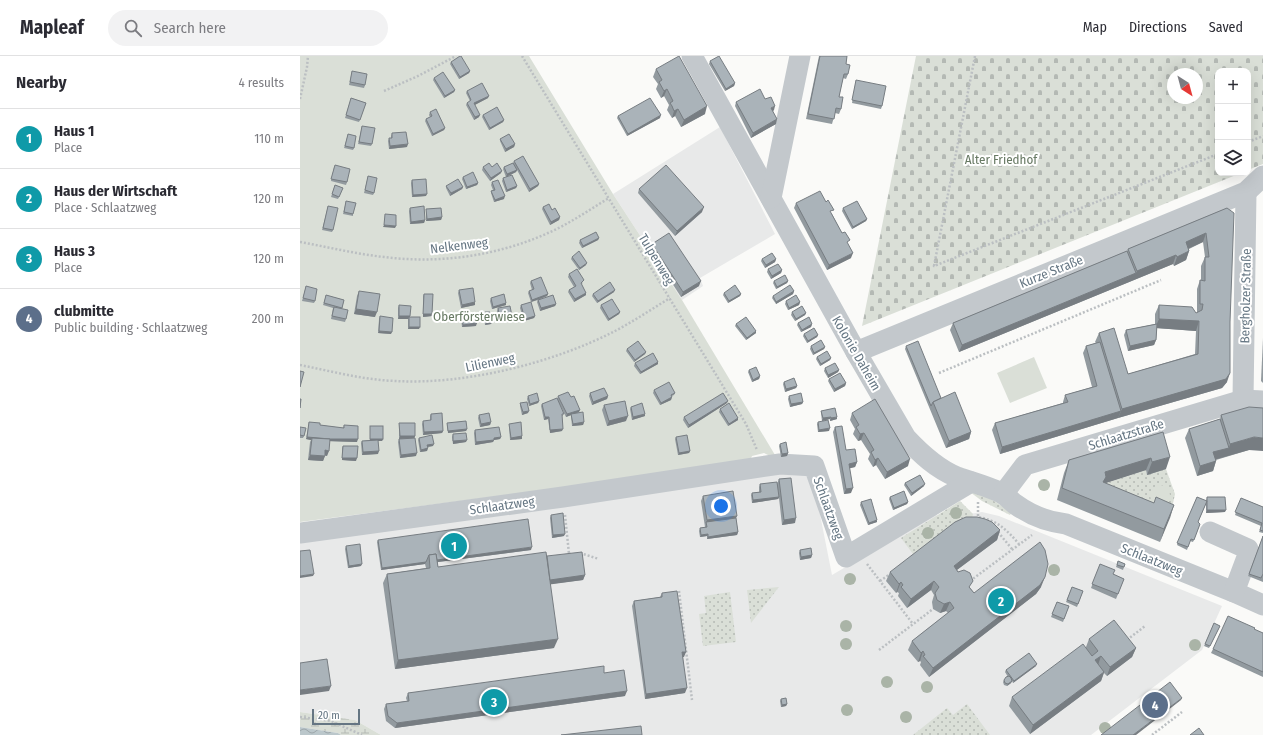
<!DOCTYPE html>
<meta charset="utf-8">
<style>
body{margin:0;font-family:"Fira Sans Condensed",sans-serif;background:#f2f2f3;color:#2b2b33}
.controls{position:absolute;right:12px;top:12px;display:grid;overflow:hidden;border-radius:8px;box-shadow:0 4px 16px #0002}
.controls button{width:36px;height:36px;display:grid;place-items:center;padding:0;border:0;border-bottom:1px solid #e1e1e2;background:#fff;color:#2b2b33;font:20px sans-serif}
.compass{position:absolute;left:867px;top:12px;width:36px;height:36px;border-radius:50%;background:#fff;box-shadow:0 4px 16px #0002;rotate:144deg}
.scale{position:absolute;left:12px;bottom:10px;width:48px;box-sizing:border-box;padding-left:4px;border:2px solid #657683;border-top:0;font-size:11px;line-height:14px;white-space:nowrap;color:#657683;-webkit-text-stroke:3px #fff;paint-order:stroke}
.you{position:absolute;left:421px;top:450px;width:14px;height:14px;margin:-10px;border:3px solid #fff;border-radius:50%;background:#1a73e8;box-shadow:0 0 0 6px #1a73e833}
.badge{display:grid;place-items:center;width:26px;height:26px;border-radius:50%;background:#111827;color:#fff;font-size:13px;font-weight:700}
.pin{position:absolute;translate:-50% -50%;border:2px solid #fff;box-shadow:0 1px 4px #0006}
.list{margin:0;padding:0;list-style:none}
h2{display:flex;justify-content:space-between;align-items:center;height:52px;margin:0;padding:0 16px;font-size:17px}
h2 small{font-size:13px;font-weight:400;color:#7c7c81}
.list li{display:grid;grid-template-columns:26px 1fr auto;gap:12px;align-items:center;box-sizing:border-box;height:60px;padding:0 16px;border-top:1px solid #e1e1e2}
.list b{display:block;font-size:15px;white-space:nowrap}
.list p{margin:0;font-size:13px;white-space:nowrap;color:#7c7c81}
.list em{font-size:13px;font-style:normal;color:#7c7c81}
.icon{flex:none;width:22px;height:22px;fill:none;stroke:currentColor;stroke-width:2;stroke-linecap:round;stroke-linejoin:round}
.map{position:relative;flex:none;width:963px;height:679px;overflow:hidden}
header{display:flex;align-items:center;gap:24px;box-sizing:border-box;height:56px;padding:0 20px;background:#fff;border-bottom:1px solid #e1e1e2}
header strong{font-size:19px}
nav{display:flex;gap:22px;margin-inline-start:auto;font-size:14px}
.search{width:280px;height:36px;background:#f2f2f3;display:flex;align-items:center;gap:10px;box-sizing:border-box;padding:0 14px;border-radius:22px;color:#7c7c81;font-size:15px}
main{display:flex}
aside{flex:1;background:#fff}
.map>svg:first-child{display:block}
</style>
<header>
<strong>Mapleaf</strong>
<div class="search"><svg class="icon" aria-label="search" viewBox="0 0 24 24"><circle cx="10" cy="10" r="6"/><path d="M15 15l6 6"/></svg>Search here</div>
<nav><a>Map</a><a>Directions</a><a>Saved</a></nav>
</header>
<main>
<aside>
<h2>Nearby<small>4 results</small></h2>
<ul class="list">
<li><span class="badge" style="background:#0f9aa8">1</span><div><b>Haus 1</b><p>Place</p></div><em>110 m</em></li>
<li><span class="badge" style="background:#0f9aa8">2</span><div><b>Haus der Wirtschaft</b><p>Place · Schlaatzweg</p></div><em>120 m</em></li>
<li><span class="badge" style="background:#0f9aa8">3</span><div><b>Haus 3</b><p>Place</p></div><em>120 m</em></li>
<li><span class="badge" style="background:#5c6f8a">4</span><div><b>clubmitte</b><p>Public building · Schlaatzweg</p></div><em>200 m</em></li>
</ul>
</aside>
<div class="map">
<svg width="963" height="679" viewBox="0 0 963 679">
<defs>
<pattern id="grass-dots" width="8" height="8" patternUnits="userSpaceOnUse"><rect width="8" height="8" fill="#dadfd7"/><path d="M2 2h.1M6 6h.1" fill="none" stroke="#b4b9b4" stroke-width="1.8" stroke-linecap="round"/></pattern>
<pattern id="wetland-marsh" width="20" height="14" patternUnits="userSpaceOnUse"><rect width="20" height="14" fill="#dadfd7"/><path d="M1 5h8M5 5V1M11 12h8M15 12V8" fill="none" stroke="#b4b9b4"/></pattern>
<pattern id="cemetery-stones" width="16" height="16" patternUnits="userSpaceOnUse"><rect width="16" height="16" fill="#dadfd7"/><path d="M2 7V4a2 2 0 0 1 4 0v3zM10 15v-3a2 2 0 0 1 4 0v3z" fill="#b4b9b4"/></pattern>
<pattern id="water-waves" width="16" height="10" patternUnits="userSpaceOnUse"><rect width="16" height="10" fill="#bbc7cb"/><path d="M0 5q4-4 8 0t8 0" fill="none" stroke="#9ca6aa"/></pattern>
</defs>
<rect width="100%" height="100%" fill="#fafaf8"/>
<g fill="#e8e9e9">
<polygon points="420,71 475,178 400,222 403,230 382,244 313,138"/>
<polygon points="511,413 532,519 636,458 642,469 663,459 682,456 699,460 922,550 902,594 791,679 81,679 55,664 0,656 0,484"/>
</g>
<g fill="url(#grass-dots)">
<polygon points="866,413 875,438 870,462 800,429 846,414 847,418"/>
<polygon points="676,434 712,456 710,459 682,445 670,436"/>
<polygon points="660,445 673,458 672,462 613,498 601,482"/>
<polygon points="479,531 451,567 447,534"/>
<polygon points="430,536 436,586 403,590 399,558 406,557 404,540"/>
<polygon points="667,648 690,679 613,679 647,652 653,659"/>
</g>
<polygon fill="url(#wetland-marsh)" points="0,656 55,664 81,679 41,679 38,677 0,671"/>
<path fill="url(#cemetery-stones)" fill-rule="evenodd" d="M616,0H963V108L948,114V15H918V117H941L562,270ZM873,18H897V42H873Z"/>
<g fill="#dadfd7">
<polygon points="0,0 229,0 313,138 382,244 478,404 464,397 452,400 449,407 0,466"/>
<polygon points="734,301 747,332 710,347 697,317"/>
<circle cx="860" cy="439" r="10"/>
</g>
<polygon fill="url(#water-waves)" points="0,671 38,677 41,679 0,679"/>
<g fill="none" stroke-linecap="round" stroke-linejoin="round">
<g stroke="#bbbfc2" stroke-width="2.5" stroke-dasharray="2 2" stroke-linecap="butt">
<polyline points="222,0 446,368 457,394"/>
<polyline points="675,0 634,210 918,98"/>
<polyline points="84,35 118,20 156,0"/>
<polyline points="0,43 7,11 8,0"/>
<polyline points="948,86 963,80"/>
<path d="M0,186C28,191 56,198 84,201C139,208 197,200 248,177C269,168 289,154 309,142"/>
<path d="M0,309C31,315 63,324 96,325C165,329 253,307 315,275C334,265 352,253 370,242"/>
<polyline points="639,317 861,224"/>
<path d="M678,446V461C697,464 707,474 719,488"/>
<polyline points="265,459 269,498 271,498"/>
<polyline points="698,476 712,493"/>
<polyline points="280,497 299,503"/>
<polyline points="567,508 613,568"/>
<polyline points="580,525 590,518"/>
<polyline points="670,525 732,479"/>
<polyline points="379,535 392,644"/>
<polyline points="827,584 845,570"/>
<polyline points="579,594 633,553"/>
<polyline points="0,661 31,665 62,679"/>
<polyline points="852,679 882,656"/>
</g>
<g stroke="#c3c8cc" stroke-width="21">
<path d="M392,0L556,296L606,382C621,398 637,413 657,421C669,425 694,432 703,438C708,441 711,445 715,448C730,459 748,466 766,468L934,536L963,549"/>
<polyline points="471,142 500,0"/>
<polyline points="556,296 946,136 963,120"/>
<polyline points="943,344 946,136"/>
<polyline points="703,438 725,409 943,344 963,345"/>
<polyline points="910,476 948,493 949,496 934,536"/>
<polyline points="0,477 263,441 480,408 514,410 546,501 671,426"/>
</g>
</g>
<g fill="#aab4a7">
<circle cx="744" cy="429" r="6"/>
<circle cx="656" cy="457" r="6"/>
<circle cx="628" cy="477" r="6"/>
<circle cx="754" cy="514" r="6"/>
<circle cx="550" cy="523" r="6"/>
<circle cx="546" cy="570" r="6"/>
<circle cx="546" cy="588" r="6"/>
<circle cx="895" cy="589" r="6"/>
<circle cx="587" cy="626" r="6"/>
<circle cx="627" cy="631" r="6"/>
<circle cx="547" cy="654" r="6"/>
<circle cx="606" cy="661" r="6"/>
<circle cx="805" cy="672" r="6"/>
</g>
<g fill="#929a9f">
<polygon points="519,0 547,0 546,8 548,18 546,23 543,22 539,41 541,53 539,58 535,57 532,68 506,63"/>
<polygon points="410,5 435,27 434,30 425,35 409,8"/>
<polygon points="151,6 170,15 169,17 159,23 150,8"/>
<polygon points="356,13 405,58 381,71 375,60 372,62 367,54 369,49 364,40 361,42 356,33 358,28 353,21"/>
<polygon points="52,15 65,29 64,32 49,29"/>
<polygon points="134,22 155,34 154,36 144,42 133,24"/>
<polygon points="556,24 582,50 581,53 552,47"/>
<polygon points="167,35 188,42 174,49 179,61 174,64 166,49 167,47 170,45 166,37"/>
<polygon points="51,42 66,47 59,66 45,62"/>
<polygon points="465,43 474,54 473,55 476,68 451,82 435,50 436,46"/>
<polygon points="130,56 145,72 144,74 132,80 125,65 126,63 130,61 129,59"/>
<polygon points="183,59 204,64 203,66 189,74 182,61"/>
<polygon points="318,60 360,62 327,80 317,62"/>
<polygon points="62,70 72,88 71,90 58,88"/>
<polygon points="92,77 107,91 89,93 88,85 89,82 91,82 91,80"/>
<polygon points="48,78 54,92 53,94 44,92"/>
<polygon points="200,83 215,88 214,91 205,96 200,85"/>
<polygon points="214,105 239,128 238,130 229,136 217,114 216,116 206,121 203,113 204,111 213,107"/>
<polygon points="34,111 47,126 46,129 31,125"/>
<polygon points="183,111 192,111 201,117 190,125 182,114"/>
<polygon points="68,120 74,137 73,139 64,137"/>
<polygon points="163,121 178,127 177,129 166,133 162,123"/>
<polygon points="203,122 217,130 216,132 206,136 202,125"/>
<polygon points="112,124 126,140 112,141 111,127"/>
<polygon points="192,126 204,143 194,146 191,137 191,135 193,134 191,129"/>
<polygon points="35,129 43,132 38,143 31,141"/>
<polygon points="146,130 163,131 162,133 150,140 146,132"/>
<polygon points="339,133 402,156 375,180 338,137"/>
<polygon points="46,145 53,158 53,160 43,158"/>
<polygon points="496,147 532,158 548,189 551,202 527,214 494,152"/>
<polygon points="28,150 33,174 32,176 22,174"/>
<polygon points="243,151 252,154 260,161 259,164 250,169 242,153"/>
<polygon points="110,152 125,164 124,167 110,168 109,155"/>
<polygon points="543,152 567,163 566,165 552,173 542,155"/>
<polygon points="927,152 927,326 922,332 818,362 700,398 692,374 695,367 763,347 763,346 765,339 792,331 783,297 786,290 796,287 795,286 799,277 828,318 895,298 896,275 857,272 856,284 854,289 828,295 824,279 826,274 855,268 855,258 859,249 896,257 897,257 897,233 900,224 901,224 901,210 905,201 903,186 889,193 889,195 886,204 874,210 873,208 659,296 650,274 653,267 827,195 828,193"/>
<polygon points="126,153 142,161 141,164 126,165"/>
<polygon points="299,182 298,184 282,192 279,187 280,184"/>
<polygon points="352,188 399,230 381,241 350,193"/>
<polygon points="272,201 286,209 279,214 271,203"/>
<polygon points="462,203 476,203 475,206 465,212 461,205"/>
<polygon points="468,213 482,214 481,217 471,223 467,216"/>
<polygon points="269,218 283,227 281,228 286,237 286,239 274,246 268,236 269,234 274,231 268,221"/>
<polygon points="231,225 248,238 247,240 241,243 256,248 255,250 240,255 237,246 238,244 231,246 228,237 229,235 232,234 230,227"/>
<polygon points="474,225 488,225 487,227 476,233 473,227"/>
<polygon points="6,230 15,245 14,247 2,245"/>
<polygon points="159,234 175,249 161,252 158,237"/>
<polygon points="59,235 75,261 54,258 57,240"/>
<polygon points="494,235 493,238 476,248 472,242 473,240"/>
<polygon points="314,236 297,247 292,240 293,238"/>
<polygon points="424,237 441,238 440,240 428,247 423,239"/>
<polygon points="124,238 132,258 132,260 123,261 123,240"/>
<polygon points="26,239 44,244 42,253 46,263 45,266 31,263 33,252 23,249"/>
<polygon points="191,242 206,247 206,249 192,253 190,245"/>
<polygon points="486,245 500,246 499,249 488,254 485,248"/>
<polygon points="99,249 110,260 110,261 119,273 108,273 108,263 98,263 98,252"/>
<polygon points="221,249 235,260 234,262 224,265 220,252"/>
<polygon points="301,249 320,256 319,258 308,265 300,252"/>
<polygon points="198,252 211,263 199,265 197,255"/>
<polygon points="185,256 192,266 191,268 185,269 184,259"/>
<polygon points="492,256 506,257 505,259 495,265 491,259"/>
<polygon points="80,260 91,278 78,277 79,263"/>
<polygon points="162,260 176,270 162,271 161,262"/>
<polygon points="498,267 512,268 511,271 501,276 497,269"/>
<polygon points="436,268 456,277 446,284 435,270"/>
<polygon points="504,278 518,279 517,281 507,287 503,280"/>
<polygon points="963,282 963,327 961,325"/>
<polygon points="511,290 525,291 524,293 513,299 510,293"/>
<polygon points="606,290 641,342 671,376 669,383 646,392 605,293"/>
<polygon points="327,293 346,296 345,298 334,306 326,295"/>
<polygon points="517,301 531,302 530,304 520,310 516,303"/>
<polygon points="358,306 358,308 340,318 334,310 335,307"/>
<polygon points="525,312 539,314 538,316 528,322 524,315"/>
<polygon points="449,314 460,320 459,323 452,326 448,316"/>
<polygon points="529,323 546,327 545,330 534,336 528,325"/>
<polygon points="484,326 497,330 496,332 485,336 483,328"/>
<polygon points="354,334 375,337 374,339 372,340 371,344 360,349 353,337"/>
<polygon points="290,337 308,340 307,343 292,349 289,340"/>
<polygon points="228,340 239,345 238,347 229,350 227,343"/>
<polygon points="258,340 279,356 275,358 284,366 283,369 272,370 271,360 271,359 266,361 257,343 263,360 262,360 262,375 250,377 248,363 244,364 241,350 242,348 257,343"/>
<polygon points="489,340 503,346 502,348 490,351 488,343"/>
<polygon points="220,347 228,357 222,359 220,350"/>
<polygon points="427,347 388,372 383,364 384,361"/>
<polygon points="304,349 326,365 307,370 302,354"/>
<polygon points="331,351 345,360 332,364 330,353"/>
<polygon points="420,353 438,362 438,364 428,370 419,356"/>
<polygon points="521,355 537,363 530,365 530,363 522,365 521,357"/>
<polygon points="552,357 608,410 585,423 576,409 573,411 568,403 570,398 561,384 558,385 553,378 555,373 550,364"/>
<polygon points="131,358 143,375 142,377 123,379 122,368 123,365 130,365 130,360"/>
<polygon points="179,359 191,366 190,369 180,371 178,362"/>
<polygon points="921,359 949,394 916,404 916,405 913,415 897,420 885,382 889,373 920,363"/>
<polygon points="9,366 20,369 43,372 44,369 57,386 29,385 27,400 25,399 23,405 8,404 10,386 11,384 6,383"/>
<polygon points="518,366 529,375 518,376 517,368"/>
<polygon points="99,367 115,380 114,382 116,400 100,402 98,386 99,383 107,383 99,383"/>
<polygon points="147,367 167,373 166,375 148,377 147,370"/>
<polygon points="209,368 222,380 222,383 210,384 209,370"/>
<polygon points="70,370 83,383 82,385 78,385 78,398 62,399 61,387 62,385 70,384"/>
<polygon points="0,371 4,380 3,382 0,382"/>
<polygon points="535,371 546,394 557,406 555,411 549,412 551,437 544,438 533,376"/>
<polygon points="175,374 201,381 200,383 194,384 193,386 175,389 174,377"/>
<polygon points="863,376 866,413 847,419 846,414 805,427 854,447 874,449 860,486 757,444 764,417 769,404"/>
<polygon points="153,378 166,386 153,388 152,381"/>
<polygon points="376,381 390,395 389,397 378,399 375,383"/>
<polygon points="119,382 133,390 128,391 127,395 120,396 118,384"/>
<polygon points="480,388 488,397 487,400 481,401 479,390"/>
<polygon points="43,390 56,405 42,404 42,392"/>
<polygon points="479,423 495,467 482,469 479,442 478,443 452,447 451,439 452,437 459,436 459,431 460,428 477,428"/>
<polygon points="605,427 624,430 611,440 604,429"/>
<polygon points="403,440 437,460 436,462 438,476 437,479 407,483 407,480 400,481 399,475 400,472 405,471 401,445"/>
<polygon points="590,441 608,446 607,448 593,454 589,443"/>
<polygon points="897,441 906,445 907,441 925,456 906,457 906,448 898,466 900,468 893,486 890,485 887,494 877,489"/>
<polygon points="941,442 963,451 963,477 959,476 961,470 935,459"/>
<polygon points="561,446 577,466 568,469 560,449"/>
<polygon points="251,459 264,480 252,482 250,462"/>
<polygon points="700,474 697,484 657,514 674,537 741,531 736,538 629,621 620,609 621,606 620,605 618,606 608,594 612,585 648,557 646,555 640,557 633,553 632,546 634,539 631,534 607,552 598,540 599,537 597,536 596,537 586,525 590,516"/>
<polygon points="963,480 963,526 948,520"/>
<polygon points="78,484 231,494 138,506 138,511 247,500 285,519 283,524 250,528 254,592 95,613 83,527 87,518 126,512 125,508 81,514 77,486"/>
<polygon points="46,490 61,510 48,512 45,493"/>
<polygon points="500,494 512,499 511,502 500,504 499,497"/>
<polygon points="818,505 825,508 823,514 816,511"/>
<polygon points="800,508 813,518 824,523 816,543 791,532"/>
<polygon points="772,531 783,535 777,551 766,546"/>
<polygon points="362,537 384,601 383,601 385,637 345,643 332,550 334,545 360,541"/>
<polygon points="757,546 769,550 763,566 751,561"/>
<polygon points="914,567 920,570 909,592 904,590"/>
<polygon points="954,574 963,577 963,621 911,597 913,593"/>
<polygon points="789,583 836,592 832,601 807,620 804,617 801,625 730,678 709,650 712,641 786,591"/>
<polygon points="736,610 713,627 712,625 711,627 707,630 704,629 703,626 704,624 708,621 705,616 706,614"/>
<polygon points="304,617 325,640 95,672 86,665 84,653 86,648 107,645 106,642 108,637"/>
<polygon points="481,643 487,648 486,650 481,651 480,645"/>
</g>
<g fill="#777d82">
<polygon points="170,15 169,17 159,23 160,21"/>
<polygon points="435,27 434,30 425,35 426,33"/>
<polygon points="367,33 364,40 361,42 364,35"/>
<polygon points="155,34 154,36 144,42 145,40"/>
<polygon points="189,40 188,42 173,50 174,47"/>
<polygon points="407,50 405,58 381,71 384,64"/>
<polygon points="475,50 474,54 470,57 471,52"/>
<polygon points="378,53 375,60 372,62 374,55"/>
<polygon points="180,59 179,61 174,64 175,61"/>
<polygon points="361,59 360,62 327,80 328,78"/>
<polygon points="477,63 476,68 451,82 453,77"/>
<polygon points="204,64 203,66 189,74 190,72"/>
<polygon points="145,72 144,74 132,80 133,78"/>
<polygon points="108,88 107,91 89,93 90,90"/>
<polygon points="215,88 214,91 205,96 206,93"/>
<polygon points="217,114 216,116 206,121 207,118"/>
<polygon points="202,115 201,117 190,125 191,122"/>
<polygon points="178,127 177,129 166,133 167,131"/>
<polygon points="239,128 238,130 229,136 230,133"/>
<polygon points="217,130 216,132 206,136 207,134"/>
<polygon points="163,131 162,133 150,140 151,137"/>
<polygon points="127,138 126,140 112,141 113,139"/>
<polygon points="205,140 204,143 194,146 195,144"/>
<polygon points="404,151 402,156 375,180 377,175"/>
<polygon points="142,161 141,164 126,165 127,163"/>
<polygon points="260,161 259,164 250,169 251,166"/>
<polygon points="567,163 566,165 552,173 553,171"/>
<polygon points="125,164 124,167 110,168 111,166"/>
<polygon points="84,169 96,170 95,172 83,171"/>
<polygon points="906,177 903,186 883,195 886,186"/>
<polygon points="299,182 298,184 282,192 283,190"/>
<polygon points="889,195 886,204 874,210 877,201"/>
<polygon points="553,197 551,202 527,214 529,209"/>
<polygon points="876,199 873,208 659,296 662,289 836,217 837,215"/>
<polygon points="476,203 475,206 465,212 466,209"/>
<polygon points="287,207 286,209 279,214 280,212"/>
<polygon points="482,214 481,217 471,223 472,220"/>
<polygon points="401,225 399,230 381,241 383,236"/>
<polygon points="488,225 487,227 476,233 477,231"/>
<polygon points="315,234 314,236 297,247 298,245"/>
<polygon points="494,235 493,238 476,248 476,246"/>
<polygon points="286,237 286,239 274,246 275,243"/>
<polygon points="248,238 247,240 231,246 232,244"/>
<polygon points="441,238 440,240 428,247 429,245"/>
<polygon points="175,246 175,249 161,252 162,249"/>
<polygon points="500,246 499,249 488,254 489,252"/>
<polygon points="206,247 206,249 192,253 193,251"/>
<polygon points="256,248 255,250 240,255 241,252"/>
<polygon points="56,253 77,256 75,261 54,258"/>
<polygon points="320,256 319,258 308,265 309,263"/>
<polygon points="506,257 505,259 495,265 496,263"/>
<polygon points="123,258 132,258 132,260 123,261"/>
<polygon points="99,260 110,260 110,263 109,261 108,263 98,263"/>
<polygon points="212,260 211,263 199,265 200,263"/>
<polygon points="235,260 234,262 224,265 225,263"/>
<polygon points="859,263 899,265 896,275 855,272"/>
<polygon points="192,266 191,268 185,269 186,267"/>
<polygon points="177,267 176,270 162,271 163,269"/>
<polygon points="512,268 511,271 501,276 502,274"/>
<polygon points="109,271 120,271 119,273 108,273"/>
<polygon points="79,275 92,276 91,278 78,277"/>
<polygon points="456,275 456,277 446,284 447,282"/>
<polygon points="518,279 517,281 507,287 508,285"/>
<polygon points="856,284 854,289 828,295 830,290"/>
<polygon points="525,291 524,293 513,299 514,297"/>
<polygon points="346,296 345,298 334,306 335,304"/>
<polygon points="531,302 530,304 520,310 521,308"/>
<polygon points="358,306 358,308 340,318 341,316"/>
<polygon points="539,314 538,316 528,322 528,319"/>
<polygon points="930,317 927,326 922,332 818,362 822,353"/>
<polygon points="460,320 459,323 452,326 453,324"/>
<polygon points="546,327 545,330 534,336 535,333"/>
<polygon points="497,330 496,332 485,336 486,333"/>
<polygon points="308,340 307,343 292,349 293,346"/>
<polygon points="372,341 371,344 360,349 361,347"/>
<polygon points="239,345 238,347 229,350 230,348"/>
<polygon points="428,345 427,347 388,372 389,369"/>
<polygon points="503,346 502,348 490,351 491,348"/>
<polygon points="280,354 279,356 266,361 267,358"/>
<polygon points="229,355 228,357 222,359 223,356"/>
<polygon points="821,355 818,362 700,398 702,391"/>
<polygon points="345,358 345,360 332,364 333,361"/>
<polygon points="328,360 326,365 307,370 309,365"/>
<polygon points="245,361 249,361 248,363 244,364"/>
<polygon points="531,361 530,363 522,365 523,362"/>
<polygon points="537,361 537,363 530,365 531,362"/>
<polygon points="438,362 438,364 428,370 429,368"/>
<polygon points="191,366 190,369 180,371 181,368"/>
<polygon points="284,366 283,369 272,370 273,368"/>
<polygon points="530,372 529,375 518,376 519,374"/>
<polygon points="167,373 166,375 148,377 148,375"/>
<polygon points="263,373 262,375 250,377 250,374"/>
<polygon points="143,375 142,377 123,379 124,376"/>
<polygon points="671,376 669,383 646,392 649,385"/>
<polygon points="564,377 561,384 558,385 560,378"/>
<polygon points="100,380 115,380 114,383 99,383"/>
<polygon points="222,380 222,383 210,384 211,382"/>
<polygon points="7,381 58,383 57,386 25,385 12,382 11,384 6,383"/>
<polygon points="201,381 200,383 194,384 193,386 175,389 176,386 194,382"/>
<polygon points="954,381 963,382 963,395 949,394 910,405 913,396 929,392 930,388"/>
<polygon points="70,383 83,383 82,385 70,385"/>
<polygon points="167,384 166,386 153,388 153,385"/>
<polygon points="134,388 133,390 126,391 127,389"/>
<polygon points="128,392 127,395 120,396 121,394"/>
<polygon points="25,394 29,395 27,400 24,399"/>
<polygon points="79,395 78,398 62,399 63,396"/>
<polygon points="390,395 389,397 378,399 379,397"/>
<polygon points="117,397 116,400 100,402 101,399"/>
<polygon points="488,397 487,400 481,401 482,398"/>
<polygon points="10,399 25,400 23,405 8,404"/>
<polygon points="870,401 866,413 847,419 852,406"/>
<polygon points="42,402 57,402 56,405 42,404"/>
<polygon points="578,402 576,409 573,411 575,404"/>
<polygon points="851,402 846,414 803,428 805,416"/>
<polygon points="610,403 608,410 585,423 587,416"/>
<polygon points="916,405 913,415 897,420 900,410"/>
<polygon points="557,406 555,411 547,413 549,408"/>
<polygon points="625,428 624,430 611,440 612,437"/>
<polygon points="553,432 551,437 544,438 546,433"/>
<polygon points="479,441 478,443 452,447 453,444"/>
<polygon points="608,446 607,448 593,454 594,452"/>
<polygon points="874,449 870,462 860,486 864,473"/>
<polygon points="907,454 926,454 925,456 906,457"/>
<polygon points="437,460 435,464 406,467 407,464"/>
<polygon points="496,462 495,467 482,469 484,464"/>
<polygon points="577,464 577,466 568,469 569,467"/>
<polygon points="700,474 697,484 650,519 654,510"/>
<polygon points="438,476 437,479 407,483 408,481"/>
<polygon points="265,478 264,480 252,482 253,479"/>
<polygon points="408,478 407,480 400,481 401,479"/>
<polygon points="232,491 231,494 130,507 130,505"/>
<polygon points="512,499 511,502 500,504 501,501"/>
<polygon points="126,506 125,508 81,514 82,512"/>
<polygon points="62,508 61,510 48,512 49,510"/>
<polygon points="14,518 13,520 0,522 0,520"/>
<polygon points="285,519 283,524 246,529 248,524"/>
<polygon points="745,521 741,531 736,538 629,621 633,612"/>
<polygon points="634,525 631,534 607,552 611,543"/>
<polygon points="601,526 597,536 596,537 599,528"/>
<polygon points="650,546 646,555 640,557 644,548"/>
<polygon points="258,583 254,592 95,613 98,604"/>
<polygon points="836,592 832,601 807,620 810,611"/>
<polygon points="623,595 620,605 618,606 621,597"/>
<polygon points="382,596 386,596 384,601 380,601"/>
<polygon points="801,600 798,609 795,604"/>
<polygon points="737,608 736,610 713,627 714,625"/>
<polygon points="804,616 801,625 730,678 733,669"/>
<polygon points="712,625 711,627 707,630 708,628"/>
<polygon points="31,630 29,635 0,639 0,634"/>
<polygon points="387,632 385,637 345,643 346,638"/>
<polygon points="327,635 325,640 95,672 97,667"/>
<polygon points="882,642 881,644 836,679 833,679"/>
<polygon points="487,648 486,650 481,651 482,649"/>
</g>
<g fill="#aab3b9" stroke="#777d82">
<polygon points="160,0 161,0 170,15 160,21 151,6"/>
<polygon points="379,0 407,50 384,64 378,53 374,55 372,50 370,47 373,45 367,33 364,35 359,26 362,24 356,13"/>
<polygon points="419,0 435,27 426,33 410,5"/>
<polygon points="520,0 547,0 546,8 550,9 548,18 544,18 539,41 543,41 541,53 536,52 534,63 508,58"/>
<polygon points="52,15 67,18 65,29 50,26"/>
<polygon points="143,16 155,34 145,40 134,22"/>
<polygon points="556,24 586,30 582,50 552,44"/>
<polygon points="182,27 189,40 174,47 180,59 175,61 167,47 171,44 167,35"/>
<polygon points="460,33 465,43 471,41 475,50 471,52 477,63 453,77 436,46"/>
<polygon points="51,42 66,47 60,64 46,59"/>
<polygon points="350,42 361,59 328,78 318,60"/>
<polygon points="197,51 204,64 190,72 183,59"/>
<polygon points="136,53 145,72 133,78 126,63 132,60 130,56"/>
<polygon points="62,70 75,72 72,88 59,86"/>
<polygon points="106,76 108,88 90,90 89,82 92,82 92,77"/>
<polygon points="48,78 56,80 54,92 45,90"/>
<polygon points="209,78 215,88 206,93 200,83"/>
<polygon points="223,100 239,128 230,133 214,105"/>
<polygon points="189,107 192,111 197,107 202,115 191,122 183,111"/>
<polygon points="213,107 217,114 207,118 204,111"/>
<polygon points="35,109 50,113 47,126 31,123"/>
<polygon points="366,109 404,151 377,175 339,133"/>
<polygon points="173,116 178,127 167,131 163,121"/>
<polygon points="212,119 217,130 207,134 203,122"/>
<polygon points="68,120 77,122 74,137 65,134"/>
<polygon points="126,123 127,138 113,139 112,124"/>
<polygon points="158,123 163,131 151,137 146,130"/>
<polygon points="198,124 205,140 195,144 191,135 195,134 192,126"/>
<polygon points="35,129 43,132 39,141 32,138"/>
<polygon points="520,135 526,146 528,144 534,154 530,155 542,177 545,176 550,184 547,186 553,197 529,209 496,147"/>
<polygon points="46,145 56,147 53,158 44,156"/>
<polygon points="557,145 567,163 553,171 543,152"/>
<polygon points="249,148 252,154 255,152 260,161 251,166 243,151"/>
<polygon points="28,150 38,152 33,174 23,172"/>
<polygon points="124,150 125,164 111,166 110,152"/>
<polygon points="141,152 142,161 127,163 126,153"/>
<polygon points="927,152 934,157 930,266 930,317 926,323 822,353 799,277 814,272 828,318 898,298 899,265 859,263 859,249 892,251 896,257 902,254 903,248 900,248 900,224 905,225 905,201 909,201 906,177 886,186 889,195 877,201 876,199 837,215 828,193"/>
<polygon points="85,158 96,159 96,170 84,169"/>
<polygon points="296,176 299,182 283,190 280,184"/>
<polygon points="369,177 401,225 383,236 352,188"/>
<polygon points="279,195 287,207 280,212 272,201"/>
<polygon points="827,195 836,217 662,289 653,267"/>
<polygon points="472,197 476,203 466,209 462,203"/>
<polygon points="478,208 482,214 472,220 468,213"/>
<polygon points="277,213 284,224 281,227 286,237 275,243 269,234 276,230 269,218"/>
<polygon points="485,219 488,225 477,231 474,225"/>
<polygon points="241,221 248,238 232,244 229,235 234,233 231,225"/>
<polygon points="310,226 315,234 298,245 293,238"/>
<polygon points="435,229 441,238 429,245 424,237"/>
<polygon points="490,229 494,235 476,246 473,240"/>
<polygon points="6,230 17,233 15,245 3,242"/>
<polygon points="173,232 175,246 162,249 159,234"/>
<polygon points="59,235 80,238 77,256 56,253"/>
<polygon points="124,238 133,238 132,258 123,258"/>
<polygon points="204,238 206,247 193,251 191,242"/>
<polygon points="26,239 44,244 42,252 24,247"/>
<polygon points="253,239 256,248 241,252 238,244"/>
<polygon points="496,239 500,246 489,252 486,245"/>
<polygon points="312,243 320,256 309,263 301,249"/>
<polygon points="231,246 235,260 225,263 221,249"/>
<polygon points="99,249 111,250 110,260 99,260"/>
<polygon points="210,250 212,260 200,263 198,252"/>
<polygon points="502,250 506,257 496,263 492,256"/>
<polygon points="34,251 48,254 46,263 32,260"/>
<polygon points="185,256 190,256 192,266 186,267"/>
<polygon points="176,258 177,267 163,269 162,260"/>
<polygon points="80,260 93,262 92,276 79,275"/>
<rect x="109" y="261" width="11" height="10"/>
<polygon points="446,261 456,275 447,282 436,268"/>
<polygon points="509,261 512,268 502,274 498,267"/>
<polygon points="857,268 856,284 830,290 826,274"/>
<polygon points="514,272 518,279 508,285 504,278"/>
<polygon points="521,284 525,291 514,297 511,290"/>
<polygon points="338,285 346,296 335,304 327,293"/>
<polygon points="618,285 641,342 633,346 631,350 606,290"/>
<polygon points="800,286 821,355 702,391 695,367 768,346 765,339 797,330 786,290"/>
<polygon points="527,295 531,302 521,308 517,301"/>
<polygon points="353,297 358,306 341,316 335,307"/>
<polygon points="535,307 539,314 528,319 525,312"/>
<polygon points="456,311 460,320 453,324 449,314"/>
<polygon points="0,315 4,316 0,331"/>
<polygon points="540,317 546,327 535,333 529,323"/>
<polygon points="494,322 497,330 486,333 484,326"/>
<polygon points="369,326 375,337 371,339 372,341 361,347 354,334"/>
<polygon points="304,332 308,340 293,346 290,337"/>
<polygon points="268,336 271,341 274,340 280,354 267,358 258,340"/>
<polygon points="655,336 671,376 649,385 633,346"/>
<polygon points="237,337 239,345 230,348 228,340"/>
<polygon points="423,337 428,345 389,369 384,361"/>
<polygon points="501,337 503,346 491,348 489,340"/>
<polygon points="257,342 264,358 262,358 263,373 250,374 249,361 245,361 242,348"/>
<polygon points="0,343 1,343 0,352"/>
<polygon points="575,343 610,403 587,416 578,402 575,404 571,396 574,394 564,377 560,378 556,371 559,369 552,357"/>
<polygon points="325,345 328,360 309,365 304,349"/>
<polygon points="227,346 229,355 223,356 220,347"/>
<polygon points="342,347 345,358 333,361 331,351"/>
<polygon points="429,347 438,362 429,368 420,353"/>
<polygon points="949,351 963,352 963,382 954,381 930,388 921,359"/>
<polygon points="535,352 537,361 531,362 531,361 523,362 521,355"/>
<polygon points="283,356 284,366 273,368 271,358"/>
<polygon points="142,357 143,375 124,376 123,365 131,364 131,358"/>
<polygon points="189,357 191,366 181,368 179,359"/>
<polygon points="920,363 929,392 913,396 916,405 900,410 889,373"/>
<polygon points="528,364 530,372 519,374 518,366"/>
<polygon points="166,365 167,373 148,375 147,367"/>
<polygon points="9,366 20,367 20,369 44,372 44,369 58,370 58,383 30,383 7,381"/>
<polygon points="221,366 222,380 211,382 209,368"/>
<polygon points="99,367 115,367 115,380 100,380"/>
<rect x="70" y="370" width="13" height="13"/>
<polygon points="542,370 546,394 555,393 557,406 549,408 553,432 546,433 535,371"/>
<polygon points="0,371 6,372 4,380 0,379"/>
<polygon points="199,371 201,381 194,382 194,384 176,386 175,374"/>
<polygon points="863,376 870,401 852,406 851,402 805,416 806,421 803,426 854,447 856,441 874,449 864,473 762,432 769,404"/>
<polygon points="166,377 167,384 153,385 153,378"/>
<polygon points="132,379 134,388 127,389 128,392 121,394 119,382"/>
<polygon points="387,379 390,395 379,397 376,381"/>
<polygon points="12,382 30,383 29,395 25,394 25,400 10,399"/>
<polygon points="115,382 117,397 101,399 99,383"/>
<polygon points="78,384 79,395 63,396 62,385"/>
<polygon points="486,386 488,397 482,398 480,388"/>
<polygon points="43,390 58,390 57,402 42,402"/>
<polygon points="620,419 625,428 612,437 605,427"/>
<polygon points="491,422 496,462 484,464 479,423"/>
<polygon points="477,426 479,441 453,444 452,437 461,436 460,428"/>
<polygon points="433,435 437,460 407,464 403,440"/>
<polygon points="604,435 608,446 594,452 590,441"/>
<polygon points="897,441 907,445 907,441 925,441 926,454 907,454 907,445 898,466 900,468 894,484 891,483 888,491 877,487"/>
<polygon points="941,442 963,451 963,475 960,474 962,467 935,456"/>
<polygon points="571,443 577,464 569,467 561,446"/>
<polygon points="263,457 265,478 253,479 251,459"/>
<polygon points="666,461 677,461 685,463 692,466 700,474 654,510 658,516 664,514 670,517 673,525 669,531 674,537 740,486 745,494 748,508 745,521 740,529 633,612 623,600 625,599 623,595 621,597 612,585 654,552 650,546 644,548 637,544 635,537 639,531 634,525 611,543 601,531 603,529 601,526 599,528 590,516 655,466"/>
<polygon points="436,462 438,476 408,481 408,478 401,479 400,472 407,471 406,466"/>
<polygon points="228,463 232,491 137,504 136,498 129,499 126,506 82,512 78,484"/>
<polygon points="963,480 963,518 961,522 949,518"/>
<polygon points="60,488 62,508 49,510 46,490"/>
<polygon points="511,492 512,499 501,501 500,494"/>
<polygon points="10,494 14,518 0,520 0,495"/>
<polygon points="246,496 258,583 98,604 87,518 130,512 129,499 136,498 138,511"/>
<polygon points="282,496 285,519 250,524 247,500"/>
<polygon points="818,505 825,508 824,511 817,509"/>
<polygon points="800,508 815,514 813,518 824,523 818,538 792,528"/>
<polygon points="772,531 783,535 778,548 767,544"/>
<polygon points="377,535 386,596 382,596 387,632 346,638 334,545 362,541 362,537"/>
<polygon points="757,546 769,550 764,563 752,558"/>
<polygon points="928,560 955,572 954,573 963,577 963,616 913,593"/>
<polygon points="814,564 836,592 810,611 801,600 795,604 804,616 733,669 712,641 783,588 792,600 798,595 789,583"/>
<polygon points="914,567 920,570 910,590 905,588"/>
<polygon points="729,597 737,608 714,625 706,614"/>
<polygon points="27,603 31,630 0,634 0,607"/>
<polygon points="304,610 304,617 324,614 327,635 97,667 88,660 86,648 109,645 108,637"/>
<polygon points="709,620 711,622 712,625 708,628 705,627 704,624 706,621"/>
<polygon points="870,626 882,642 833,679 801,679"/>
<polygon points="486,642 487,648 482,649 481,643"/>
<polygon points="341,670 342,679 261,679"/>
<polygon points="899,672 904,679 890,679"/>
</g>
<g text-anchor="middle" stroke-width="4" stroke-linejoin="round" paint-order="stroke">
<g font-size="13" fill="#687a64" stroke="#fff">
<text x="701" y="108">Alter Friedhof</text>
<text x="179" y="265">Oberförsterwiese</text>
</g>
<g font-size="13" fill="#657683" stroke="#fff">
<text transform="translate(159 189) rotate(-7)" y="5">Nelkenweg</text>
<text transform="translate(357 203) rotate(59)" y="5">Tulpenweg</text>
<text transform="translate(751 215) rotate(-22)" y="5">Kurze Straße</text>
<text transform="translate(945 240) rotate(-89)" y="5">Bergholzer Straße</text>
<text transform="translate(557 297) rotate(60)" y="5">Kolonie Daheim</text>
<text transform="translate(190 306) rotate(-12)" y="5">Lilienweg</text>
<text transform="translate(826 378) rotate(-17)" y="5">Schlaatzstraße</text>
<text transform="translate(202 449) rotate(-8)" y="5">Schlaatzweg</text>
<text transform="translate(529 452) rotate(70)" y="5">Schlaatzweg</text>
<text transform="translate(852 503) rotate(22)" y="5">Schlaatzweg</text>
</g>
</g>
</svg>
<div class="controls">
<button>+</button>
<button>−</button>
<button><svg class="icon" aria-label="layers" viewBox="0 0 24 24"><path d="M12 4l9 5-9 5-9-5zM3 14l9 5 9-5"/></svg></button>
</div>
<svg class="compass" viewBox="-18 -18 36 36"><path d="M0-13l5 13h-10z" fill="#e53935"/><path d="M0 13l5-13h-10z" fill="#7c7c81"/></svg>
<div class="scale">20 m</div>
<div class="you"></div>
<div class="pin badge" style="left:154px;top:490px;background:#0f9aa8">1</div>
<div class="pin badge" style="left:701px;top:545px;background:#0f9aa8">2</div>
<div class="pin badge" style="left:194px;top:646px;background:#0f9aa8">3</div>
<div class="pin badge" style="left:855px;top:649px;background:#5c6f8a">4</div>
</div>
</main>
